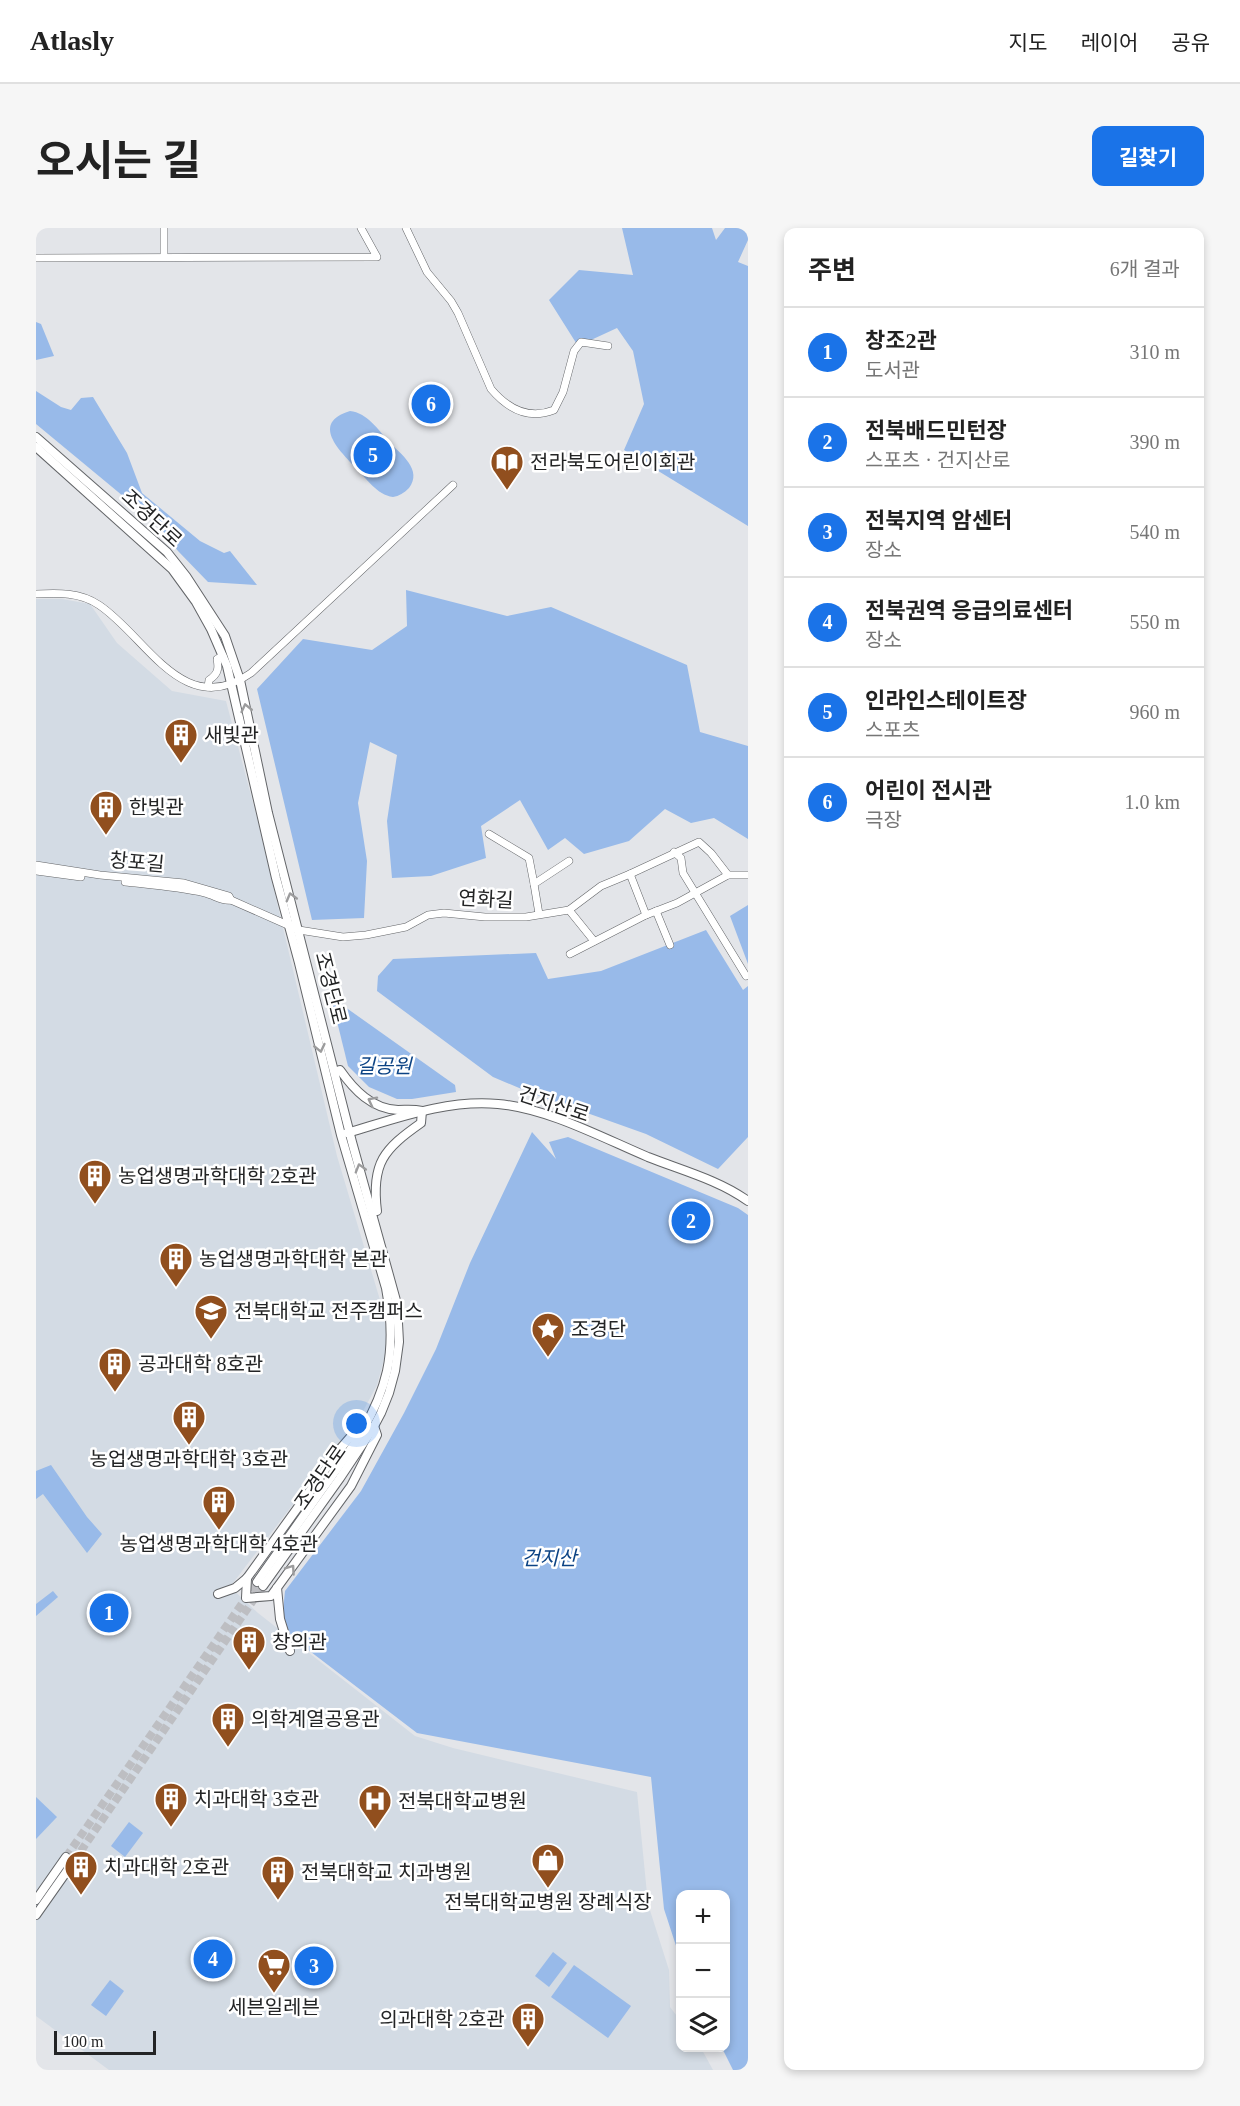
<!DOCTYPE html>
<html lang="ko">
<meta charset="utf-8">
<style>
body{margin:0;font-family:"Times New Roman","Noto Sans KR",serif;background:#f6f6f6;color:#222}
.controls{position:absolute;right:18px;bottom:18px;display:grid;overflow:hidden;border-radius:12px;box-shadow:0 3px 9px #0003}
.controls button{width:54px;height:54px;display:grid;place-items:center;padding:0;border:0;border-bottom:2px solid #e0e0e0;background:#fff;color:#222;font:30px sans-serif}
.scale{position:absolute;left:18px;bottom:15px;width:102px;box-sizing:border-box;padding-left:6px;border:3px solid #232425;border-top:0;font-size:16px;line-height:21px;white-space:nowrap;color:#232425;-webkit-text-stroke:4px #fff;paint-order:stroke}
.you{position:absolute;left:321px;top:1196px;width:21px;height:21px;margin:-15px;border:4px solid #fff;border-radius:50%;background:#1a73e8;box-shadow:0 0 0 9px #1a73e833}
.badge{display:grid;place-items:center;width:39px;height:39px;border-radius:50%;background:#1a73e8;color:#fff;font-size:20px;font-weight:700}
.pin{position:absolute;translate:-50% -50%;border:3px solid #fff;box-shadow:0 2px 6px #0006}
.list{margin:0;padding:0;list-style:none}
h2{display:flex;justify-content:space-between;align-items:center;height:78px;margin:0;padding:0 24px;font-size:26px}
h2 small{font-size:20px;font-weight:400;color:#767676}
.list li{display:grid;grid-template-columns:39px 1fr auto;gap:18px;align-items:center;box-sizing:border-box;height:90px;padding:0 24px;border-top:2px solid #e0e0e0}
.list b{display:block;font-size:22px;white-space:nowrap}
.list p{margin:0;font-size:20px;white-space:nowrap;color:#767676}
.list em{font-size:20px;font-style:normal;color:#767676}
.icon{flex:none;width:33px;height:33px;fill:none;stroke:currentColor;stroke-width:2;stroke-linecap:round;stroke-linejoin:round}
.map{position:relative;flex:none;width:712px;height:1842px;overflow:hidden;border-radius:12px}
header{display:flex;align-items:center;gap:36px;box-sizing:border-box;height:84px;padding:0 30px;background:#fff;border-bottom:2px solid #e0e0e0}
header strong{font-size:28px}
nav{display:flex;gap:33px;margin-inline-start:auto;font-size:21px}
.intro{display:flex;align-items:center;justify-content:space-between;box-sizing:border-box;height:144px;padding:0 36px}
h1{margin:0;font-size:42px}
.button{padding:15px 27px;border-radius:12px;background:#1a73e8;color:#fff;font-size:21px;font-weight:700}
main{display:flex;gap:36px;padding:0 36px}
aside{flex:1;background:#fff;border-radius:12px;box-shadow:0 3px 9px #0003}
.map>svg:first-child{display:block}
</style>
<header>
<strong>Atlasly</strong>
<nav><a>지도</a><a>레이어</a><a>공유</a></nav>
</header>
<div class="intro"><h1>오시는 길</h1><a class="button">길찾기</a></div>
<main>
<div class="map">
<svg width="712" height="1842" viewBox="0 0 712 1842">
<rect width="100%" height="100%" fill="#e3e5e9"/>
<polygon fill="#d3dbe4" points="0,371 26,371 54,376 81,415 136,463 190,473 222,594 301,928 344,1072 350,1101 350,1124 341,1157 325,1187 194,1359 222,1385 379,1508 417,1520 601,1564 612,1676 633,1742 634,1779 644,1792 644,1820 665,1820 677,1842 73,1842 0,1788"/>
<g fill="#98bae9">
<polygon points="586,0 676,0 680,12 689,0 712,0 712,12 702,34 712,38 712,298 588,222 608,176 597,123 581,100 542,118 513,72 543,42 597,47"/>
<polygon points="0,94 5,96 18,128 0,132"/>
<polygon points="0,163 25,179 35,182 45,170 57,169 91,225 106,265 164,313 188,325 194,323 221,357 172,354 142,323 122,297 0,196"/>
<path d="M314,183C331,185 342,201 353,214C365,226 387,242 373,260C368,265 363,268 357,269C341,267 330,250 320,240C304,223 274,195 314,183Z"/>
<polygon points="370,362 471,388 515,379 651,437 664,504 712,518 712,611 678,590 655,595 629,581 593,613 548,626 529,610 512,622 484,572 445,598 450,630 395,648 356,650 351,593 361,527 334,514 322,575 331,633 328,690 276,692 221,461 267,411 336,422 371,398"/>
<polygon points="712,677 712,736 694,688"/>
<polygon points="670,702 707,762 712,758 712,909 682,941 610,906 495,865 457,849 341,763 342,748 357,731 500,725 512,751 565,743"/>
<polygon points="295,769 419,857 420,864 376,871 361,871 333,859 312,838"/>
<path d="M496,904L520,931L513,914L532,909L702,980L712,987V1842H697L686,1820H690V1666H644V1730L628,1681L615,1549L381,1505L258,1411C245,1394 247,1383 249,1363L325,1263L368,1185L400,1121L434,1035Z"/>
<polygon points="15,1237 51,1289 66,1306 51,1325 7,1266 0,1271 0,1243"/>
<polygon points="17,1363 22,1369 0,1388 0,1376"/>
<polygon points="0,1569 21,1589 0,1611"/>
<polygon points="93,1594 107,1605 89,1629 75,1618"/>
<polygon points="517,1724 531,1735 513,1759 499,1748"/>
<polygon points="538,1737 595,1778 572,1810 515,1769"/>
<polygon points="74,1752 88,1763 70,1788 55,1777"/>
</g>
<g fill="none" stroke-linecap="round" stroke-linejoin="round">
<g stroke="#bdbec2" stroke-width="8" stroke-dasharray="8 4" stroke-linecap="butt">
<polyline points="30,1629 221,1354"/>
<polyline points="38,1633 227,1358"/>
</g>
<g stroke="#636568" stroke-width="8">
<g id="minor">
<polyline points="128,0 128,28"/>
<path d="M370,0L391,44L415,73L422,85L455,161C472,181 493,192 518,182L527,164L538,123L545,114L572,118"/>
<polyline points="0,30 341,29 325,0"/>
<path d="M0,366C22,365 44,364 63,377C111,409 147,493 215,445L417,257"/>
<path d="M172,459L173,452C182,446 183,441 181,431L187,428"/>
<polyline points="453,606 493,630 498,656"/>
<polyline points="638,624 645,630 647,645 710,748"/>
<polyline points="0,637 64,647 148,655 193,668 195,672 263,702 307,709 330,707 370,699 392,687 408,685 449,689 490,689 533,682 565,658 594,646 610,687"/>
<polyline points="0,643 45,649"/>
<polyline points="594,646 663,614 675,625 692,647 712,647"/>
<path d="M89,654C116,657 142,659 169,665C178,667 186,674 195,672"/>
<polyline points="533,682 558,713"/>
<polyline points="620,683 634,717"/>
<polyline points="503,686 498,656 533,633"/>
<polyline points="534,726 610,687 641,675 692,647"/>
</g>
</g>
<g stroke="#636568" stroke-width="10">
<g id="tertiary">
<polyline points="0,209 131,324 150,348 189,408 204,452 232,585 316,914 361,1076 363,1114 359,1143 353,1165 345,1185 336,1202 304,1250 227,1358"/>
<path d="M0,219L136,341L160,374L175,401L191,438L240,650L263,735L305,907L350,1060C355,1087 357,1115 351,1143C341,1188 312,1226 285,1263C264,1293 243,1323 221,1354"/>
<path d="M299,844L304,842C318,862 336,881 362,882C371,882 377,881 386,883L385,895C348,921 335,935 341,983"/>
<path d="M311,905C359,891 411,871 462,876C511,880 567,910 612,929C645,942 683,952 712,973"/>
<polyline points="211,1350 210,1370 235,1368 315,1258 341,1207 338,1198"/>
<polyline points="241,1360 244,1391 254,1423"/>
<polyline points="182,1366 199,1360 211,1350 304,1221 323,1199"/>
<polyline points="0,1672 30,1629"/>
<polyline points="0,1687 38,1633"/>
</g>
</g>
<use href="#minor" stroke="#fff" stroke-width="7"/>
<use href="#tertiary" stroke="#fff" stroke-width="8"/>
</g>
<defs><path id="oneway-chevron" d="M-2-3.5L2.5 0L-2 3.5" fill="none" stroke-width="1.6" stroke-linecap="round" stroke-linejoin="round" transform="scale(1.5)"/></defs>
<g stroke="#9c9c9d">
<use href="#oneway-chevron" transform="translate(210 480) rotate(-103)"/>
<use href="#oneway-chevron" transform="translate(255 669) rotate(-105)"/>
<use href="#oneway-chevron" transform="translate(284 820) rotate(77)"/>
<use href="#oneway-chevron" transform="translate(336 873) rotate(-153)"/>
<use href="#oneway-chevron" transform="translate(324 940) rotate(-106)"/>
<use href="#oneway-chevron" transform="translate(255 1341) rotate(-55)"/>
</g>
<defs>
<g id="library-pin" transform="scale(1.725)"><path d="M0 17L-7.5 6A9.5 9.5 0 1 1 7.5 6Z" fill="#914f1e" stroke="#fff"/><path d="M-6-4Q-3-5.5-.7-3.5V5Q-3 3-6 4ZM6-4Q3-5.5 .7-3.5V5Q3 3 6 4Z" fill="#fff"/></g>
<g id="building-pin" transform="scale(1.725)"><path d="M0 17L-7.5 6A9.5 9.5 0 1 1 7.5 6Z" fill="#914f1e" stroke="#fff"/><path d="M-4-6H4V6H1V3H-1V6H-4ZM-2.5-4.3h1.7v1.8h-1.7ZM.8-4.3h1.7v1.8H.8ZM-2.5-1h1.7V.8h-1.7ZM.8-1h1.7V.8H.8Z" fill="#fff"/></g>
<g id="university-pin" transform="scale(1.725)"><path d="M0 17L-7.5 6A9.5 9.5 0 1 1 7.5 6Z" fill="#914f1e" stroke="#fff"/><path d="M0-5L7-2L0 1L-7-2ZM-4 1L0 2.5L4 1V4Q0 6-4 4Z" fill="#fff"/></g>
<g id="sight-pin" transform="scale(1.725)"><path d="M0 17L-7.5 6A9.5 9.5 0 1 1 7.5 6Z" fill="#914f1e" stroke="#fff"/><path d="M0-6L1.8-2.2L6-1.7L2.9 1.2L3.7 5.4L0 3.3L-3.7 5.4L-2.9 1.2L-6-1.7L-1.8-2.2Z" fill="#fff"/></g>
<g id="hospital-pin" transform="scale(1.725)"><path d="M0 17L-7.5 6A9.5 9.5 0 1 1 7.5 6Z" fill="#914f1e" stroke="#fff"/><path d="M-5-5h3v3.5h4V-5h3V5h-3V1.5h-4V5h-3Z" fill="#fff"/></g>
<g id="shop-pin" transform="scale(1.725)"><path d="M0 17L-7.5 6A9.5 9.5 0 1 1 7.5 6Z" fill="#914f1e" stroke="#fff"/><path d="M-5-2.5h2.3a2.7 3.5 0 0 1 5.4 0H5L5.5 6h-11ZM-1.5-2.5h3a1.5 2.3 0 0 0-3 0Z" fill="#fff"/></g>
<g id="supermarket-pin" transform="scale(1.725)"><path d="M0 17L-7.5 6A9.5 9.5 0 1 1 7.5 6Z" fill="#914f1e" stroke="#fff"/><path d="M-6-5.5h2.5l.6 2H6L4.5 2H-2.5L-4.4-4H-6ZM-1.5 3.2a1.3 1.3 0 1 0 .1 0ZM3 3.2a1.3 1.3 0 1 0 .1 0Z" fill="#fff"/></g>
</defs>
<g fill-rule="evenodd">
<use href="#library-pin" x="471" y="234"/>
<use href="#building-pin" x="145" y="507"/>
<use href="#building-pin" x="70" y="579"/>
<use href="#building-pin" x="59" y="948"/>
<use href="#building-pin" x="140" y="1031"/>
<use href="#university-pin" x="175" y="1083"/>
<use href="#sight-pin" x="512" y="1101"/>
<use href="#building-pin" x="79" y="1136"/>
<use href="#building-pin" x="153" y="1189"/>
<use href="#building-pin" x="183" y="1274"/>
<use href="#building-pin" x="213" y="1414"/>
<use href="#building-pin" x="192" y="1491"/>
<use href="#building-pin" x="135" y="1571"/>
<use href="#hospital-pin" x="339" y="1573"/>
<use href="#shop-pin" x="512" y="1632"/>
<use href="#building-pin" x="45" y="1639"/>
<use href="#building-pin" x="242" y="1644"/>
<use href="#supermarket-pin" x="238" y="1737"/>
<use href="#building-pin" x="492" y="1791"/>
</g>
<g text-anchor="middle" stroke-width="5" stroke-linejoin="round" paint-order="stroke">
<g font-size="20" fill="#232425" stroke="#fff" text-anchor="start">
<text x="494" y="241">전라북도어린이회관</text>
<text x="168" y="514">새빛관</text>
<text x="93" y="586">한빛관</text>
<text x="82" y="955">농업생명과학대학 2호관</text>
<text x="163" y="1038">농업생명과학대학 본관</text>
<text x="198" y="1090">전북대학교 전주캠퍼스</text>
<text x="535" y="1108">조경단</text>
<text x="102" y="1143">공과대학 8호관</text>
<text x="153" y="1238" text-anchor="middle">농업생명과학대학 3호관</text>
<text x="183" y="1323" text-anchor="middle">농업생명과학대학 4호관</text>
<text x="236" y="1421">창의관</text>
<text x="215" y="1498">의학계열공용관</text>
<text x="158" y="1578">치과대학 3호관</text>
<text x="362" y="1580">전북대학교병원</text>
<text x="68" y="1646">치과대학 2호관</text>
<text x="265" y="1651">전북대학교 치과병원</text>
<text x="512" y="1681" text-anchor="middle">전북대학교병원 장례식장</text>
<text x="238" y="1786" text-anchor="middle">세븐일레븐</text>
<text x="469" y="1798" text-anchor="end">의과대학 2호관</text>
</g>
<g font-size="20" fill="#232425" stroke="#fff">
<text transform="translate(116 290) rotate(43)" y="7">조경단로</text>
<text transform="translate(101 634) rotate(5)" y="7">창포길</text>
<text transform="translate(450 671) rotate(3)" y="7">연화길</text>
<text transform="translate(295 760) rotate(76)" y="7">조경단로</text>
<text transform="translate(518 876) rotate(18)" y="7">건지산로</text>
<text transform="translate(284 1249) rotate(-55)" y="7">조경단로</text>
</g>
<g font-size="20" font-style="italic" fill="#0c4384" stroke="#fff">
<text x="348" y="845">길공원</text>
<text x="513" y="1337">건지산</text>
</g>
</g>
</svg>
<div class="controls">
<button>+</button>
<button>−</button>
<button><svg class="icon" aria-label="layers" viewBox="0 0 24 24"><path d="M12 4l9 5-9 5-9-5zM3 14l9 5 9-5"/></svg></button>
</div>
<div class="scale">100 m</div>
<div class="you"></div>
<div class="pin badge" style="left:73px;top:1385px">1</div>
<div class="pin badge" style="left:655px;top:993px">2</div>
<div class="pin badge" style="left:278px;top:1738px">3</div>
<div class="pin badge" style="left:177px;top:1731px">4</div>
<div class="pin badge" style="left:337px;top:227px">5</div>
<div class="pin badge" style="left:395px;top:176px">6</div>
</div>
<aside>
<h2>주변<small>6개 결과</small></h2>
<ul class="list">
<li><span class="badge">1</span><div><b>창조2관</b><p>도서관</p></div><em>310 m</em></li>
<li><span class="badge">2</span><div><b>전북배드민턴장</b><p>스포츠 · 건지산로</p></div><em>390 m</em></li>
<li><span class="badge">3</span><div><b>전북지역 암센터</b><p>장소</p></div><em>540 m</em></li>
<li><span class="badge">4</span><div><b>전북권역 응급의료센터</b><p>장소</p></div><em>550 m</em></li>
<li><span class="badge">5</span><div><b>인라인스테이트장</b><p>스포츠</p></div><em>960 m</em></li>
<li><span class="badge">6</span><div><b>어린이 전시관</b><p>극장</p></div><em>1.0 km</em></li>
</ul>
</aside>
</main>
